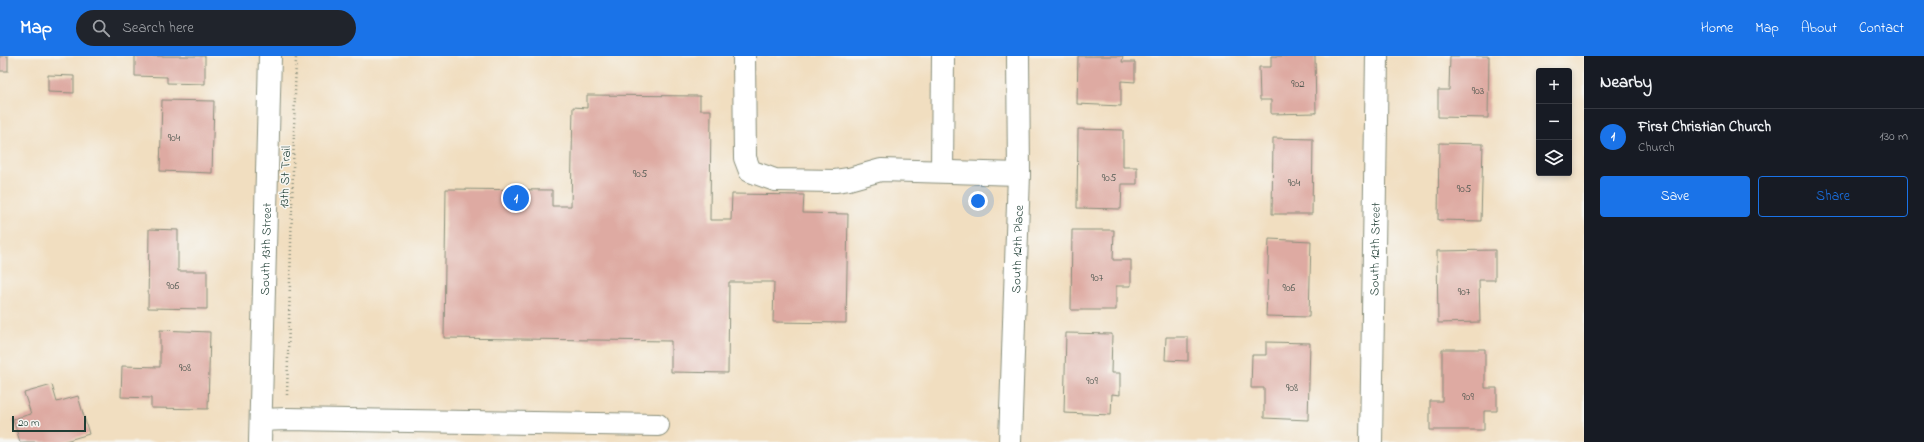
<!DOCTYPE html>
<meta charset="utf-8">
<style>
body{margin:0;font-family:"Indie Flower",sans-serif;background:#20242c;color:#f1f3f6}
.controls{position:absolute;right:12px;top:12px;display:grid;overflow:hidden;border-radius:4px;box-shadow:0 2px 6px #0003}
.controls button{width:36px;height:36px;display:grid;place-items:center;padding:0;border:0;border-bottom:1px solid #363941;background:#171b24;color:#f1f3f6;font:20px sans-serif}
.scale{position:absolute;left:12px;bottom:10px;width:74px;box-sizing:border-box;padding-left:4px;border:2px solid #1f3d34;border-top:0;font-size:11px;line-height:14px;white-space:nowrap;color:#1f3d34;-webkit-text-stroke:3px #f6f6f2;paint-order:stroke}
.you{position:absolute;left:978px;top:145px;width:14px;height:14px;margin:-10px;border:3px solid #fff;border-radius:50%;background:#1a73e8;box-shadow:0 0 0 6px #1a73e833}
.badge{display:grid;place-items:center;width:26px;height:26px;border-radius:50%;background:#1a73e8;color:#fff;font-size:13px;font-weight:700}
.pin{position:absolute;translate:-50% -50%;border:2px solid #fff;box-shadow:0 1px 4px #0006}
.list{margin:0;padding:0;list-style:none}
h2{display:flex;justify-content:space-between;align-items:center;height:52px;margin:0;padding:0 16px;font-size:17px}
h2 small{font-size:13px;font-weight:400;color:#9ea1a6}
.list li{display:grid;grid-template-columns:26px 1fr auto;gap:12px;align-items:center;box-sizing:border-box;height:56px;padding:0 16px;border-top:1px solid #363941}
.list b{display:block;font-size:15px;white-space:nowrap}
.list p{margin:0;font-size:13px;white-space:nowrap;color:#9ea1a6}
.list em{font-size:13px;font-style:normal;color:#9ea1a6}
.actions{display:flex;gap:8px;padding:12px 16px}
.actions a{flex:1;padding:9px 0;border:1px solid #1a73e8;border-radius:4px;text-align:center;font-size:14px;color:#1a73e8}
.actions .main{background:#1a73e8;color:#fff}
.icon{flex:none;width:22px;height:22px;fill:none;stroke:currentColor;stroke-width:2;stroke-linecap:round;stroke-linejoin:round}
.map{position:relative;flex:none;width:1584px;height:386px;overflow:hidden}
header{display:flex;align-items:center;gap:24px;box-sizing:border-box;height:56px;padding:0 20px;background:#1a73e8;color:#fff}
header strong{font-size:19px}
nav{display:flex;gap:22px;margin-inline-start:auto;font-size:14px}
.search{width:280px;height:36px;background:#20242c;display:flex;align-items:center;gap:10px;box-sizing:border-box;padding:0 14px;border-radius:22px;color:#9ea1a6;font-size:15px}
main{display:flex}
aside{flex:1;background:#171b24}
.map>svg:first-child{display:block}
</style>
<header>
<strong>Map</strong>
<div class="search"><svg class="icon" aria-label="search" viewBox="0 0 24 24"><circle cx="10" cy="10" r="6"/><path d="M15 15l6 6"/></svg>Search here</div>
<nav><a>Home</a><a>Map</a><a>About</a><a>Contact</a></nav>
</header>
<main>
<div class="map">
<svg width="1584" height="386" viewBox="0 0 1584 386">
<rect width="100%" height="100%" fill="#f6f6f2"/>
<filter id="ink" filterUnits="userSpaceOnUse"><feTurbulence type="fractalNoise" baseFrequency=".025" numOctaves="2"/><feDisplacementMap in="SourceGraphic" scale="8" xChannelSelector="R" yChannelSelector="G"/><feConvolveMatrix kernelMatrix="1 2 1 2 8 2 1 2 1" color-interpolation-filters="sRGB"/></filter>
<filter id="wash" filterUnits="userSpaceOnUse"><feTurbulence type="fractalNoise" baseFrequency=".012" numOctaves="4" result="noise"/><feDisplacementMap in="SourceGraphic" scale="16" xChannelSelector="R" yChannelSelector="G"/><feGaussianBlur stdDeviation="0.9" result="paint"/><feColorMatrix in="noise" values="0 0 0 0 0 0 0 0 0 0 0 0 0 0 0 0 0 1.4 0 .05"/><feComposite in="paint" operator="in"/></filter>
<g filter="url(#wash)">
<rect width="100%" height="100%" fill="#f1dec0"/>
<g id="blocks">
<g fill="#deaaa2">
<rect x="0" y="0" width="8" height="15"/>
<polygon points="135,0 205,0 205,28 167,27 167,21 135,20"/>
<polygon points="1078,0 1123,0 1122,6 1135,6 1135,26 1121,25 1121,50 1077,48"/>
<polygon points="1271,0 1315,0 1316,57 1271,58 1271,44 1260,44 1259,11 1271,11"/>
<polygon points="1450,0 1489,0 1488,62 1438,61 1438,34 1449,34"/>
<polygon points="48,19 74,20 74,37 48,36"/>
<polygon points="587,39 700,40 700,54 711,54 710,164 731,164 732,138 804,139 803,157 848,158 846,267 773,266 774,226 729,226 728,317 671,316 671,285 444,282 446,133 552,134 552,150 571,150 573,51 587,52"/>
<polygon points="162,44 214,45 212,117 160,115"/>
<polygon points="1078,73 1123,74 1123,111 1137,111 1137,128 1122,128 1121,153 1077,152"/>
<polygon points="1273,82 1313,83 1312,158 1272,158"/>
<polygon points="1439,87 1483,88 1481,165 1438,164"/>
<polygon points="149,173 178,174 178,215 207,215 207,253 148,252"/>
<polygon points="1072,174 1114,174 1113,204 1131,204 1131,230 1116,230 1116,254 1071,254"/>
<polygon points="1269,183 1311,185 1309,261 1266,260"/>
<polygon points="1495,194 1495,224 1479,224 1480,266 1438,267 1437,195"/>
<polygon points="160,274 210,276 208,353 151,352 151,342 121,341 122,310 160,311"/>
<polygon points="1066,277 1112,278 1111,317 1120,317 1120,339 1112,338 1111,359 1064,357"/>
<polygon points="1166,281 1188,281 1188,305 1165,304"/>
<polygon points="1266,286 1310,287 1308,364 1264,362 1264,332 1251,332 1252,299 1266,299"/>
<polygon points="1442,293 1485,293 1485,332 1497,332 1497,355 1484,355 1484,374 1430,374 1430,345 1442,345"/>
<polygon points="52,329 57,346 78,340 89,378 62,386 20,386 13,363 31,358 24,337"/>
</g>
</g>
</g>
<g filter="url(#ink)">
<use href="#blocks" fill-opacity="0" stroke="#888e7a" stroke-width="1"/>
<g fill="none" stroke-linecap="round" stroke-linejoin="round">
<g stroke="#888e7a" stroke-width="24">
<g id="minor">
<polyline points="744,0 745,102 750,115 775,124 835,125 849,123 881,114 1019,118"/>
<polyline points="942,115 943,0"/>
<polyline points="261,364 287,363 658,369"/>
<path id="s1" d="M260,386L270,0"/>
<path id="s2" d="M1010,386L1019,118L1018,0"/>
<path id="s3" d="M1371,386L1377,0"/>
</g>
</g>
<polyline stroke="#888e7a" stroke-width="2.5" stroke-dasharray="1 3" stroke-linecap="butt" points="287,339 296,0"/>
<use href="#minor" stroke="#fff" stroke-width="22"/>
</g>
</g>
<g text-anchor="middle" stroke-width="3" stroke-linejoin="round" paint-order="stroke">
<g font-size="11" fill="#4f5850">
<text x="1298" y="31">902</text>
<text x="1478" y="38">903</text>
<text x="174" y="85">904</text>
<text x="640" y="121">905</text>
<text x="1109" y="125">905</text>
<text x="1294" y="130">904</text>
<text x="1464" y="136">905</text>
<text x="1097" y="225">907</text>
<text x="173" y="233">906</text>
<text x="1289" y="235">906</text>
<text x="1464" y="239">907</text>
<text x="185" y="315">908</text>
<text x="1092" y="328">909</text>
<text x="1292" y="335">908</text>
<text x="1468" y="344">909</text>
</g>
<g font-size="13" fill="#1f3d34" stroke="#f6f6f2">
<text transform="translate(284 121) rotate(-88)" y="5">13th St Trail</text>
<text dy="5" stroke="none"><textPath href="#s1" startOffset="193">South 13th Street</textPath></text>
<text dy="5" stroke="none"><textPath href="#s2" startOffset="193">South 12th Place</textPath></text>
<text dy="5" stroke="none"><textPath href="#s3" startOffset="193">South 12th Street</textPath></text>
</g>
</g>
</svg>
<div class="controls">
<button>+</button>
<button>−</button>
<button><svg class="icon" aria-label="layers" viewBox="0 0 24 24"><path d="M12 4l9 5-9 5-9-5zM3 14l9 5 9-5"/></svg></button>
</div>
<div class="scale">20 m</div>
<div class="you"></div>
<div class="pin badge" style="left:516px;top:142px">1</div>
</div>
<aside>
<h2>Nearby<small></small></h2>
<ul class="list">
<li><span class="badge">1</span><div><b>First Christian Church</b><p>Church</p></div><em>130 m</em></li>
</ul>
<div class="actions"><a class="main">Save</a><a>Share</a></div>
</aside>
</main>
